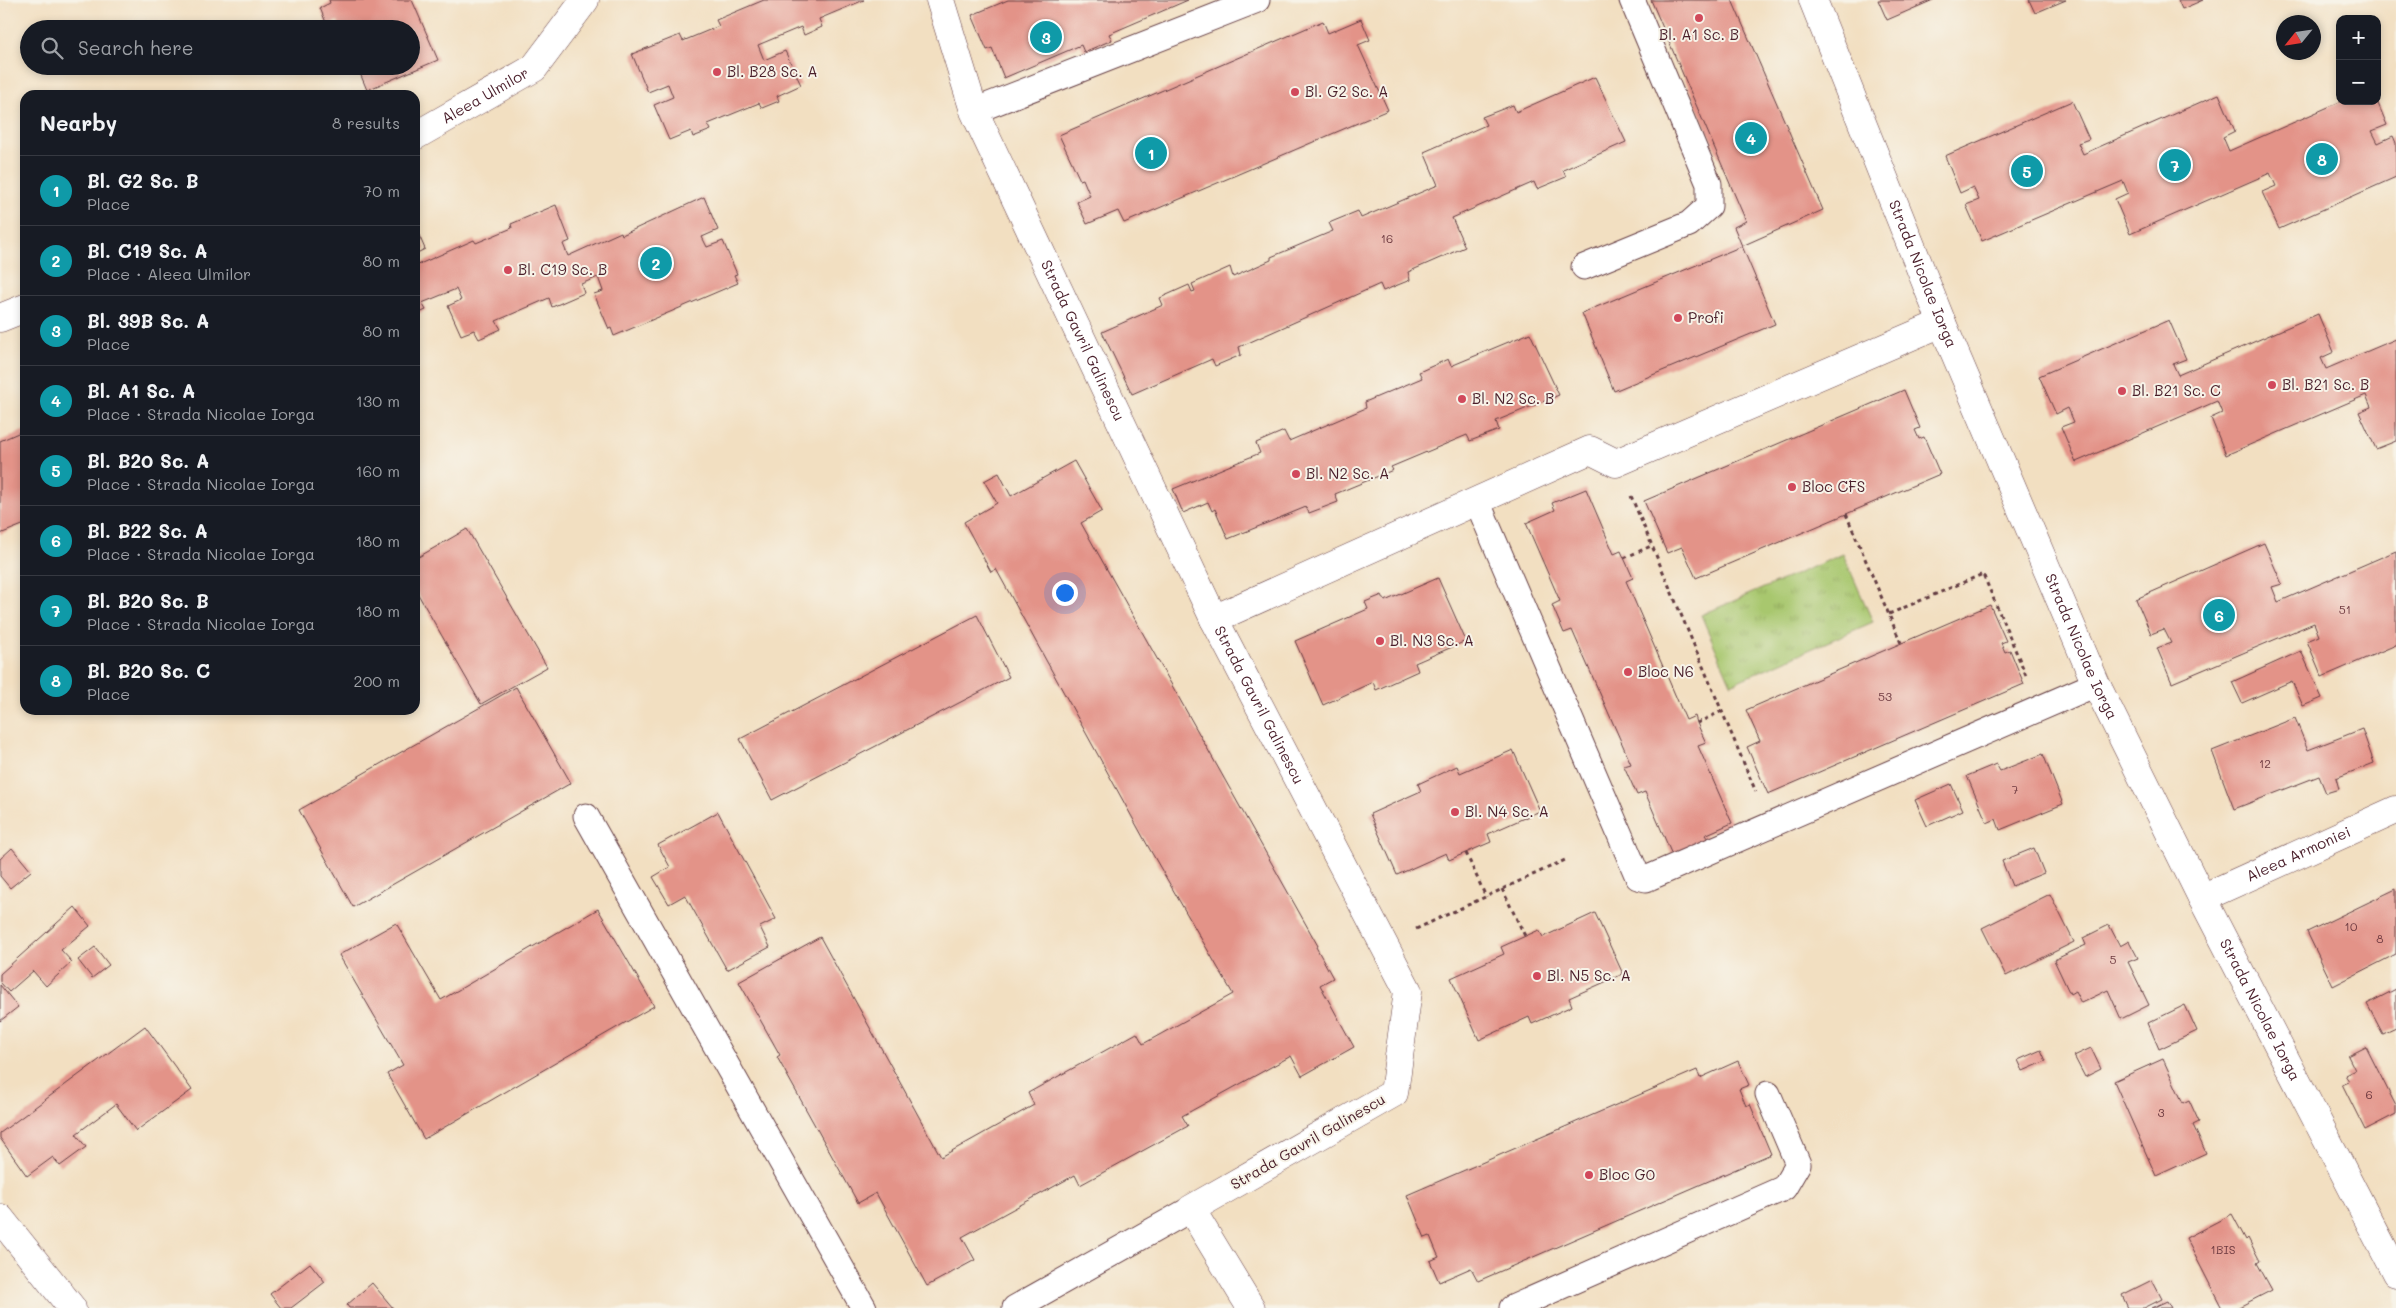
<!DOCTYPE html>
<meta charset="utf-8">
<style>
body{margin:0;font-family:Mali,sans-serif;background:#242831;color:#f1f3f6}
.controls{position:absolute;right:15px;top:15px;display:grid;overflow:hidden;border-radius:10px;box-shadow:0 2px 8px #0003}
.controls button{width:45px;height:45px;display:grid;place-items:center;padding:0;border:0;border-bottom:1px solid #363941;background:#171b24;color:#f1f3f6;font:25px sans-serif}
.compass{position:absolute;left:2276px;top:15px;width:45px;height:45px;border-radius:50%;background:#171b24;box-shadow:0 2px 8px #0003;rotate:240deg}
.you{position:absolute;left:1064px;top:592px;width:18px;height:18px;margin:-12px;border:4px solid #fff;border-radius:50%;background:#1a73e8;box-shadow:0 0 0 8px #1a73e833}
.badge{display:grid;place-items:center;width:32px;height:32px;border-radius:50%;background:#d1495b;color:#fff;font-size:16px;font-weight:700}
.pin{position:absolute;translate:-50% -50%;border:2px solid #fff;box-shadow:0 1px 5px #0006}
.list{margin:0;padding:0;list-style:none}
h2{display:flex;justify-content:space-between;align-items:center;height:65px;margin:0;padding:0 20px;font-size:21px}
h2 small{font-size:16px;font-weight:400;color:#9ea1a6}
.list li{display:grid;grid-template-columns:32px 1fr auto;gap:15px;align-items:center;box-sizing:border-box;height:70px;padding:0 20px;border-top:1px solid #363941}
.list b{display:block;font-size:19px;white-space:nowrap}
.list p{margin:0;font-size:16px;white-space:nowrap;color:#9ea1a6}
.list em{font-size:16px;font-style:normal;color:#9ea1a6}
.icon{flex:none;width:28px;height:28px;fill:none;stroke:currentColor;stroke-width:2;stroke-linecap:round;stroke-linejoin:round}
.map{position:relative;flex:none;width:2396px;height:1308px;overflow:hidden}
.search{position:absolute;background:#171b24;box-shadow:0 2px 8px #0003;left:20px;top:20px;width:400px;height:55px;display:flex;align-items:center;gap:12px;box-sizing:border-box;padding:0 18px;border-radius:28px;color:#9ea1a6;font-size:19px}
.panel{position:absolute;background:#171b24;box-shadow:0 2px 8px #0003;left:20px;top:90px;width:400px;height:625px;border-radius:15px}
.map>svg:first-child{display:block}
</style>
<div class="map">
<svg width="2396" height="1308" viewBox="0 0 2396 1308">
<defs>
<pattern id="park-tufts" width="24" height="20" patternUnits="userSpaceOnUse" patternTransform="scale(1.25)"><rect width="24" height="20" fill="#a8c76e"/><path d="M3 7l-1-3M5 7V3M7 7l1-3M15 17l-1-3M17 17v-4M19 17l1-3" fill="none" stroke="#92aa5f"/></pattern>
</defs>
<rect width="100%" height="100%" fill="#f7f3e8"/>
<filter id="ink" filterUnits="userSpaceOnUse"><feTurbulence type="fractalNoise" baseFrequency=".02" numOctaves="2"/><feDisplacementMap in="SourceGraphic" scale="10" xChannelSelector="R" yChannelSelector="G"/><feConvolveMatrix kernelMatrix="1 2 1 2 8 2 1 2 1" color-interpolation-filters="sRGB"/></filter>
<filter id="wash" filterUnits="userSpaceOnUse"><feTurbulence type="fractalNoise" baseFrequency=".0096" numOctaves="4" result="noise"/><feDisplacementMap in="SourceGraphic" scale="20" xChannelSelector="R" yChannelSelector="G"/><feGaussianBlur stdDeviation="1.12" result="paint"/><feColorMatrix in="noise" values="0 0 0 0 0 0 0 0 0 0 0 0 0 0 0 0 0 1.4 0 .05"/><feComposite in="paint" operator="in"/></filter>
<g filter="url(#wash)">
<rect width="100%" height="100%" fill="#f2dfc1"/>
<polygon fill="url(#park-tufts)" stroke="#79734c" points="1843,554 1873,622 1731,684 1701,615"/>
<g id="blocks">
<g fill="#e39388">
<polygon points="329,0 412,0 438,60 367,90 357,66 411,66 411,29 341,29 338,21 327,25 320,8 330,3"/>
<polygon points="764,0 864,0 819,19 822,27 804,35 801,27 758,45 764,60 785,51 801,85 777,96 779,101 762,108 759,103 708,124 711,130 693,137 691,131 669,140 654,105 673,97 668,84 648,92 632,54 680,35 683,41 719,26 716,20"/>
<polygon points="1008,0 1188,0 1109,34 1112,40 1084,52 1081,45 1004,78 992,48 987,50 972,15"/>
<polygon points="1651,0 1732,0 1823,210 1742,246 1734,227 1746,221"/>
<polygon points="1878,0 1933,0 1887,20"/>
<polygon points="2029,0 2066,0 2035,13"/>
<polygon points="2178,0 2203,0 2182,9"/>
<polygon points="1361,19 1370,40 1358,45 1388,110 1124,223 1118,211 1087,224 1077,202 1090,196 1083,179 1080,180 1059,135 1323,21 1328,33"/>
<polygon points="1595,77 1626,142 1563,170 1566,177 1537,189 1534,182 1452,218 1465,247 1408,272 1410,280 1383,291 1380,284 1239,347 1241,355 1215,366 1212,359 1132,394 1102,332 1163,305 1160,298 1189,285 1192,292 1195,291 1192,284 1230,267 1233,277 1271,260 1271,257 1333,231 1329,223 1358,211 1361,218 1438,185 1424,152 1486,125 1482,117 1513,105 1516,112"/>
<polygon points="2219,94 2235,131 2223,137 2229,151 2342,101 2377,101 2387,125 2372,131 2378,143 2393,136 2396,143 2396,177 2279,229 2262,192 2276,186 2270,173 2130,234 2115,199 2128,193 2123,181 1982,241 1966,205 1979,200 1973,187 1960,193 1945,156 2072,101 2089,139 2078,143 2083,154"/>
<polygon points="704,197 718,230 702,237 707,247 723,241 737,274 734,275 738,283 614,336 611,328 609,329 594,294 603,291 598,277 581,284 584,293 552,307 549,298 496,321 501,329 479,339 474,330 461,335 448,306 461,300 456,289 422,303 426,310 415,315 415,266 474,240 476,243 512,228 511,224 556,205 570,241 563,244 568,256 621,232 622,235"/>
<polygon points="415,226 425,249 415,254"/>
<polygon points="1742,246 1775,324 1614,391 1582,313"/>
<polygon points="2318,314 2334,352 2321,358 2326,369 2396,339 2396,441 2376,449 2359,412 2371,407 2366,395 2226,455 2211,418 2222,413 2217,401 2076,462 2061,427 2074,422 2068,408 2056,414 2039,376 2169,320 2186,359 2173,364 2178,375"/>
<polygon points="1530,333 1559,395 1496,421 1499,430 1470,441 1467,435 1391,467 1393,470 1335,494 1338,502 1309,513 1306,507 1228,539 1215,509 1212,511 1208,502 1183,513 1173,489 1260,453 1256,443 1284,431 1289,441 1366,408 1365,402 1422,378 1419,372 1448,359 1451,366"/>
<polygon points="1904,390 1920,428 1915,430 1919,439 1924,437 1940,474 1696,578 1682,547 1667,553 1644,501"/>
<polygon points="25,430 25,524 0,534 0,441"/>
<polygon points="1074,461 1102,511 1081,523 1318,946 1316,947 1333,978 1320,985 1354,1047 1302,1076 1291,1056 1182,1116 1188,1126 1080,1185 1075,1175 962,1237 975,1260 927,1286 876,1193 858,1203 777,1057 780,1055 739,982 820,937 941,1157 1034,1105 1028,1093 1137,1033 1143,1044 1233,994 1149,848 996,569 991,572 964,522 997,503 984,481 999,473 1011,496"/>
<polygon points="1586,489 1614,554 1621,551 1633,578 1626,581 1686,720 1695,716 1697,723 1706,743 1698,746 1732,823 1705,835 1708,839 1672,855 1645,792 1637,795 1624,766 1631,764 1572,630 1564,633 1552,605 1560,601 1526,523 1555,510 1552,503"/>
<polygon points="467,529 547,667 481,704 415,589 415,559"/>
<polygon points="2264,543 2282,584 2272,587 2278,602 2396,551 2396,645 2322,677 2307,641 2319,636 2314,623 2172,683 2157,648 2171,643 2164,629 2151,634 2136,599"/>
<polygon points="1438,578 1466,641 1415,663 1418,671 1376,690 1373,682 1323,705 1295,641 1368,609 1365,602 1382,595 1385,601"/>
<polygon points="1990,605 2006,641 2001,643 2005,652 2010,650 2024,684 1768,794 1747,747 1760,741 1746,710"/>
<polygon points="977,615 1009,677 772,800 740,739"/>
<polygon points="2301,651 2322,698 2303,706 2292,681 2242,703 2232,682"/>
<polygon points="516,687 571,783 353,907 299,810"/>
<polygon points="2295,718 2308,750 2362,729 2374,763 2336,778 2339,789 2326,793 2319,776 2234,809 2212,751"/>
<polygon points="1513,750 1540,811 1488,834 1491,842 1449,860 1446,853 1397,875 1370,814 1421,791 1418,784 1457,766 1460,773"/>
<polygon points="2043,754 2063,804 2000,830 1996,819 1987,823 1967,776 1996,764 2000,771"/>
<polygon points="1951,784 1963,810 1927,826 1915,800"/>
<polygon points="718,812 776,919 760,927 770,947 727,970 685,895 669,904 653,877 670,867 658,845"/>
<polygon points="12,848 31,871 10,888 0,876 0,859"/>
<polygon points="2034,848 2044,873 2012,886 2002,861"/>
<polygon points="2396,889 2396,954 2333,986 2307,932"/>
<polygon points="2050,894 2074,942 2006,976 1982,928"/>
<polygon points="75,907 90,926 61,950 72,962 46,986 33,971 9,992 0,982 0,974"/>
<polygon points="598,909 654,1006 424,1139 387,1074 403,1065 339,955 396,923 441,1000"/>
<polygon points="1595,913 1623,974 1569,998 1572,1006 1532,1024 1529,1017 1479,1040 1451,978 1504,954 1501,947 1539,930 1543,937"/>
<polygon points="2109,925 2120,946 2129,941 2138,958 2128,962 2149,1005 2121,1019 2108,990 2081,1003 2075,991 2070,994 2054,960 2086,945 2083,938"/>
<polygon points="95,947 109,965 92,978 78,960"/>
<polygon points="0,985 18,1007 0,1021"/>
<polygon points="2396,989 2396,1028 2383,1034 2367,1004"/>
<polygon points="2185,1005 2197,1031 2159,1049 2148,1023"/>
<polygon points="145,1026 192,1090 136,1131 116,1104 76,1134 86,1147 60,1166 53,1157 27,1176 0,1138 0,1133"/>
<polygon points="2366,1047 2396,1106 2396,1114 2365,1130 2342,1084 2349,1081 2345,1075 2355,1070 2348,1056"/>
<polygon points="2091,1048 2101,1069 2085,1077 2074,1056"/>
<polygon points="2041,1050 2046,1061 2023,1071 2018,1060"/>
<polygon points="2163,1059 2183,1103 2189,1100 2199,1122 2193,1125 2206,1153 2156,1176 2114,1081"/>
<polygon points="1738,1061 1749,1085 1739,1089 1746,1106 1750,1104 1771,1154 1478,1281 1471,1268 1439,1282 1430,1261 1439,1257 1437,1253 1430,1236 1425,1238 1407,1195 1697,1070 1700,1078"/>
<polygon points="2232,1214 2246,1240 2248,1238 2260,1261 2257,1263 2272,1290 2237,1308 2222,1308 2186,1238"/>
<polygon points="310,1263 325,1282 291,1308 281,1308 270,1294"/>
<polygon points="2152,1280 2162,1299 2144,1308 2128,1308 2122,1295"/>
<polygon points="372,1283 393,1308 349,1308 347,1305"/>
<polygon points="2167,1301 2171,1308 2152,1308"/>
</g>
</g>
</g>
<g filter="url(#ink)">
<use href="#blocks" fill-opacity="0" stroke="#633c42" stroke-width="1"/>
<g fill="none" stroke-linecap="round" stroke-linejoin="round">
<g stroke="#633c42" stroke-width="27">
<g id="service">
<polyline points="974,111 1257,0"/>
<polyline points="1584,267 1689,224 1709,206 1709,184 1632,0"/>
<polyline points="1477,501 1638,877 1646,879 2096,684"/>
<polyline points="586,816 864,1308"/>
<polyline points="1015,1308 1191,1209"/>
<polyline points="1512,1308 1784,1188 1798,1164 1768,1094"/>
</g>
</g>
<g stroke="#633c42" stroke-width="29">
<g id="minor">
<path id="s1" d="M940,0L974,111L1214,619L1408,991L1394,1093L1191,1209L1251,1308"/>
<path id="s2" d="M1813,0L1942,323L2096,684L2202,898L2396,1273"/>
<path id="s3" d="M415,136L534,68L585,0"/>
<polyline points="0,318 25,308"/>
<polyline points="1214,619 1590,450 1616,463 1942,323"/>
<path id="s4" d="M2202,898L2396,810"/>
<polyline points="0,1218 72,1308"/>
</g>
</g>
<g stroke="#633c42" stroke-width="3" stroke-dasharray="4 4" stroke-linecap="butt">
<polyline points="1631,496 1756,792"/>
<polyline points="1846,514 1901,643"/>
<polyline points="1624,558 1651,546"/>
<polyline points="1889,614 1983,574 2026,675"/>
<polyline points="1697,723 1722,711"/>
<polyline points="1466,853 1486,897"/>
<polyline points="1502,889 1525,936"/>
<polyline points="1416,929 1565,860"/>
</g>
<use href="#service" stroke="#fff" stroke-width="25"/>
<use href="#minor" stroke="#fff" stroke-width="28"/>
</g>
</g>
<g fill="#d1495b" stroke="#f7f3e8" stroke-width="2">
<circle cx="1699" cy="18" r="5"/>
<circle cx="717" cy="72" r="5"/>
<circle cx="1295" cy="92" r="5"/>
<circle cx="508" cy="270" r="5"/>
<circle cx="1678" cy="318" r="5"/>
<circle cx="2272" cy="385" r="5"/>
<circle cx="2122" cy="391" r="5"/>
<circle cx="1462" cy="399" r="5"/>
<circle cx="1296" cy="474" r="5"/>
<circle cx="1792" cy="487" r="5"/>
<circle cx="1380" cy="641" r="5"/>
<circle cx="1628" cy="672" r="5"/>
<circle cx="1455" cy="812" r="5"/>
<circle cx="1537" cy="976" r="5"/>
<circle cx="1589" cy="1175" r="5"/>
</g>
<g text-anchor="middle" stroke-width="4" stroke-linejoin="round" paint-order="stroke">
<g font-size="12" fill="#703c42">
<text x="1387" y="243">16</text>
<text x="2345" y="614">51</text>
<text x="1885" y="701">53</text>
<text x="2265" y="768">12</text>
<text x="2015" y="794">7</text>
<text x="2351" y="931">10</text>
<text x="2380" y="943">8</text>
<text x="2113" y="964">5</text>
<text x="2369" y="1099">6</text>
<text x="2161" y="1117">3</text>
<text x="2223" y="1254">1BIS</text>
</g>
<g font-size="15" fill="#4a1f2b" stroke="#f7f3e8" text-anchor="start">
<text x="1699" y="40" text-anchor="middle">Bl. A1 Sc. B</text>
<text x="727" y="77">Bl. B28 Sc. A</text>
<text x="1305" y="97">Bl. G2 Sc. A</text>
<text x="518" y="275">Bl. C19 Sc. B</text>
<text x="1688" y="323">Profi</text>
<text x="2282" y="390">Bl. B21 Sc. B</text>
<text x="2132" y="396">Bl. B21 Sc. C</text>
<text x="1472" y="404">Bl. N2 Sc. B</text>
<text x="1306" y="479">Bl. N2 Sc. A</text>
<text x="1802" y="492">Bloc CFS</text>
<text x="1390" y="646">Bl. N3 Sc. A</text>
<text x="1638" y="677">Bloc N6</text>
<text x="1465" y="817">Bl. N4 Sc. A</text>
<text x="1547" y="981">Bl. N5 Sc. A</text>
<text x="1599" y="1180">Bloc G0</text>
</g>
<g font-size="15" fill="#4a1f2b" stroke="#f7f3e8">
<text dy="5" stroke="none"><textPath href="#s3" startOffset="81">Aleea Ulmilor</textPath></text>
<text dy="5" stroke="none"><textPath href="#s2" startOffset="295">Strada Nicolae Iorga</textPath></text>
<text dy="5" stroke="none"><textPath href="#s1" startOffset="370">Strada Gavril Galinescu</textPath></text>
<text dy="5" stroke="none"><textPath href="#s2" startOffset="700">Strada Nicolae Iorga</textPath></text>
<text dy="5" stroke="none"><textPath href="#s1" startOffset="775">Strada Gavril Galinescu</textPath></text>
<text dy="5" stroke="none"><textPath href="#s4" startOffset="106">Aleea Armoniei</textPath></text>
<text dy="5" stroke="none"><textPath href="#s2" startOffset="1105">Strada Nicolae Iorga</textPath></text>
<text transform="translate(1308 1142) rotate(-30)" y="5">Strada Gavril Galinescu</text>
</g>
</g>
</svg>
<div class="controls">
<button>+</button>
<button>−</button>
</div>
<svg class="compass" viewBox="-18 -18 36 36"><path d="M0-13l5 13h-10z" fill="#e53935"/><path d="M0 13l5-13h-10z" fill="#9ea1a6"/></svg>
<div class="you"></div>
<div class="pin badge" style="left:1151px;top:153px;background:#0f9aa8">1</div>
<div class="pin badge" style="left:656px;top:263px;background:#0f9aa8">2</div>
<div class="pin badge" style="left:1046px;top:37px;background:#0f9aa8">3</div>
<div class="pin badge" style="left:1751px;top:138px;background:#0f9aa8">4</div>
<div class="pin badge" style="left:2027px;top:171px;background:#0f9aa8">5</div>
<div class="pin badge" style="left:2219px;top:615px;background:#0f9aa8">6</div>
<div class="pin badge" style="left:2175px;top:165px;background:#0f9aa8">7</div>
<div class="pin badge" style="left:2322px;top:159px;background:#0f9aa8">8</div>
<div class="search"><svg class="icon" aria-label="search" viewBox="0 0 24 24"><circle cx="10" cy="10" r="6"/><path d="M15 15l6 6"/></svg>Search here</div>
<section class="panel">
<h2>Nearby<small>8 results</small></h2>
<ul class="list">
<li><span class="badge" style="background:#0f9aa8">1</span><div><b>Bl. G2 Sc. B</b><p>Place</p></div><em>70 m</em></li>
<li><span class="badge" style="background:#0f9aa8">2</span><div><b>Bl. C19 Sc. A</b><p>Place · Aleea Ulmilor</p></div><em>80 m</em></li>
<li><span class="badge" style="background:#0f9aa8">3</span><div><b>Bl. 39B Sc. A</b><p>Place</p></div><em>80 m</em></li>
<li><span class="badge" style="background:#0f9aa8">4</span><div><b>Bl. A1 Sc. A</b><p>Place · Strada Nicolae Iorga</p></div><em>130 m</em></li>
<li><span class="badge" style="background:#0f9aa8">5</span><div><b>Bl. B20 Sc. A</b><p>Place · Strada Nicolae Iorga</p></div><em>160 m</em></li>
<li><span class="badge" style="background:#0f9aa8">6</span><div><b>Bl. B22 Sc. A</b><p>Place · Strada Nicolae Iorga</p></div><em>180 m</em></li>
<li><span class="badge" style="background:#0f9aa8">7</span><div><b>Bl. B20 Sc. B</b><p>Place · Strada Nicolae Iorga</p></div><em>180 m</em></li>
<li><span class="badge" style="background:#0f9aa8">8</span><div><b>Bl. B20 Sc. C</b><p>Place</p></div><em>200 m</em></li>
</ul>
</section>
</div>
